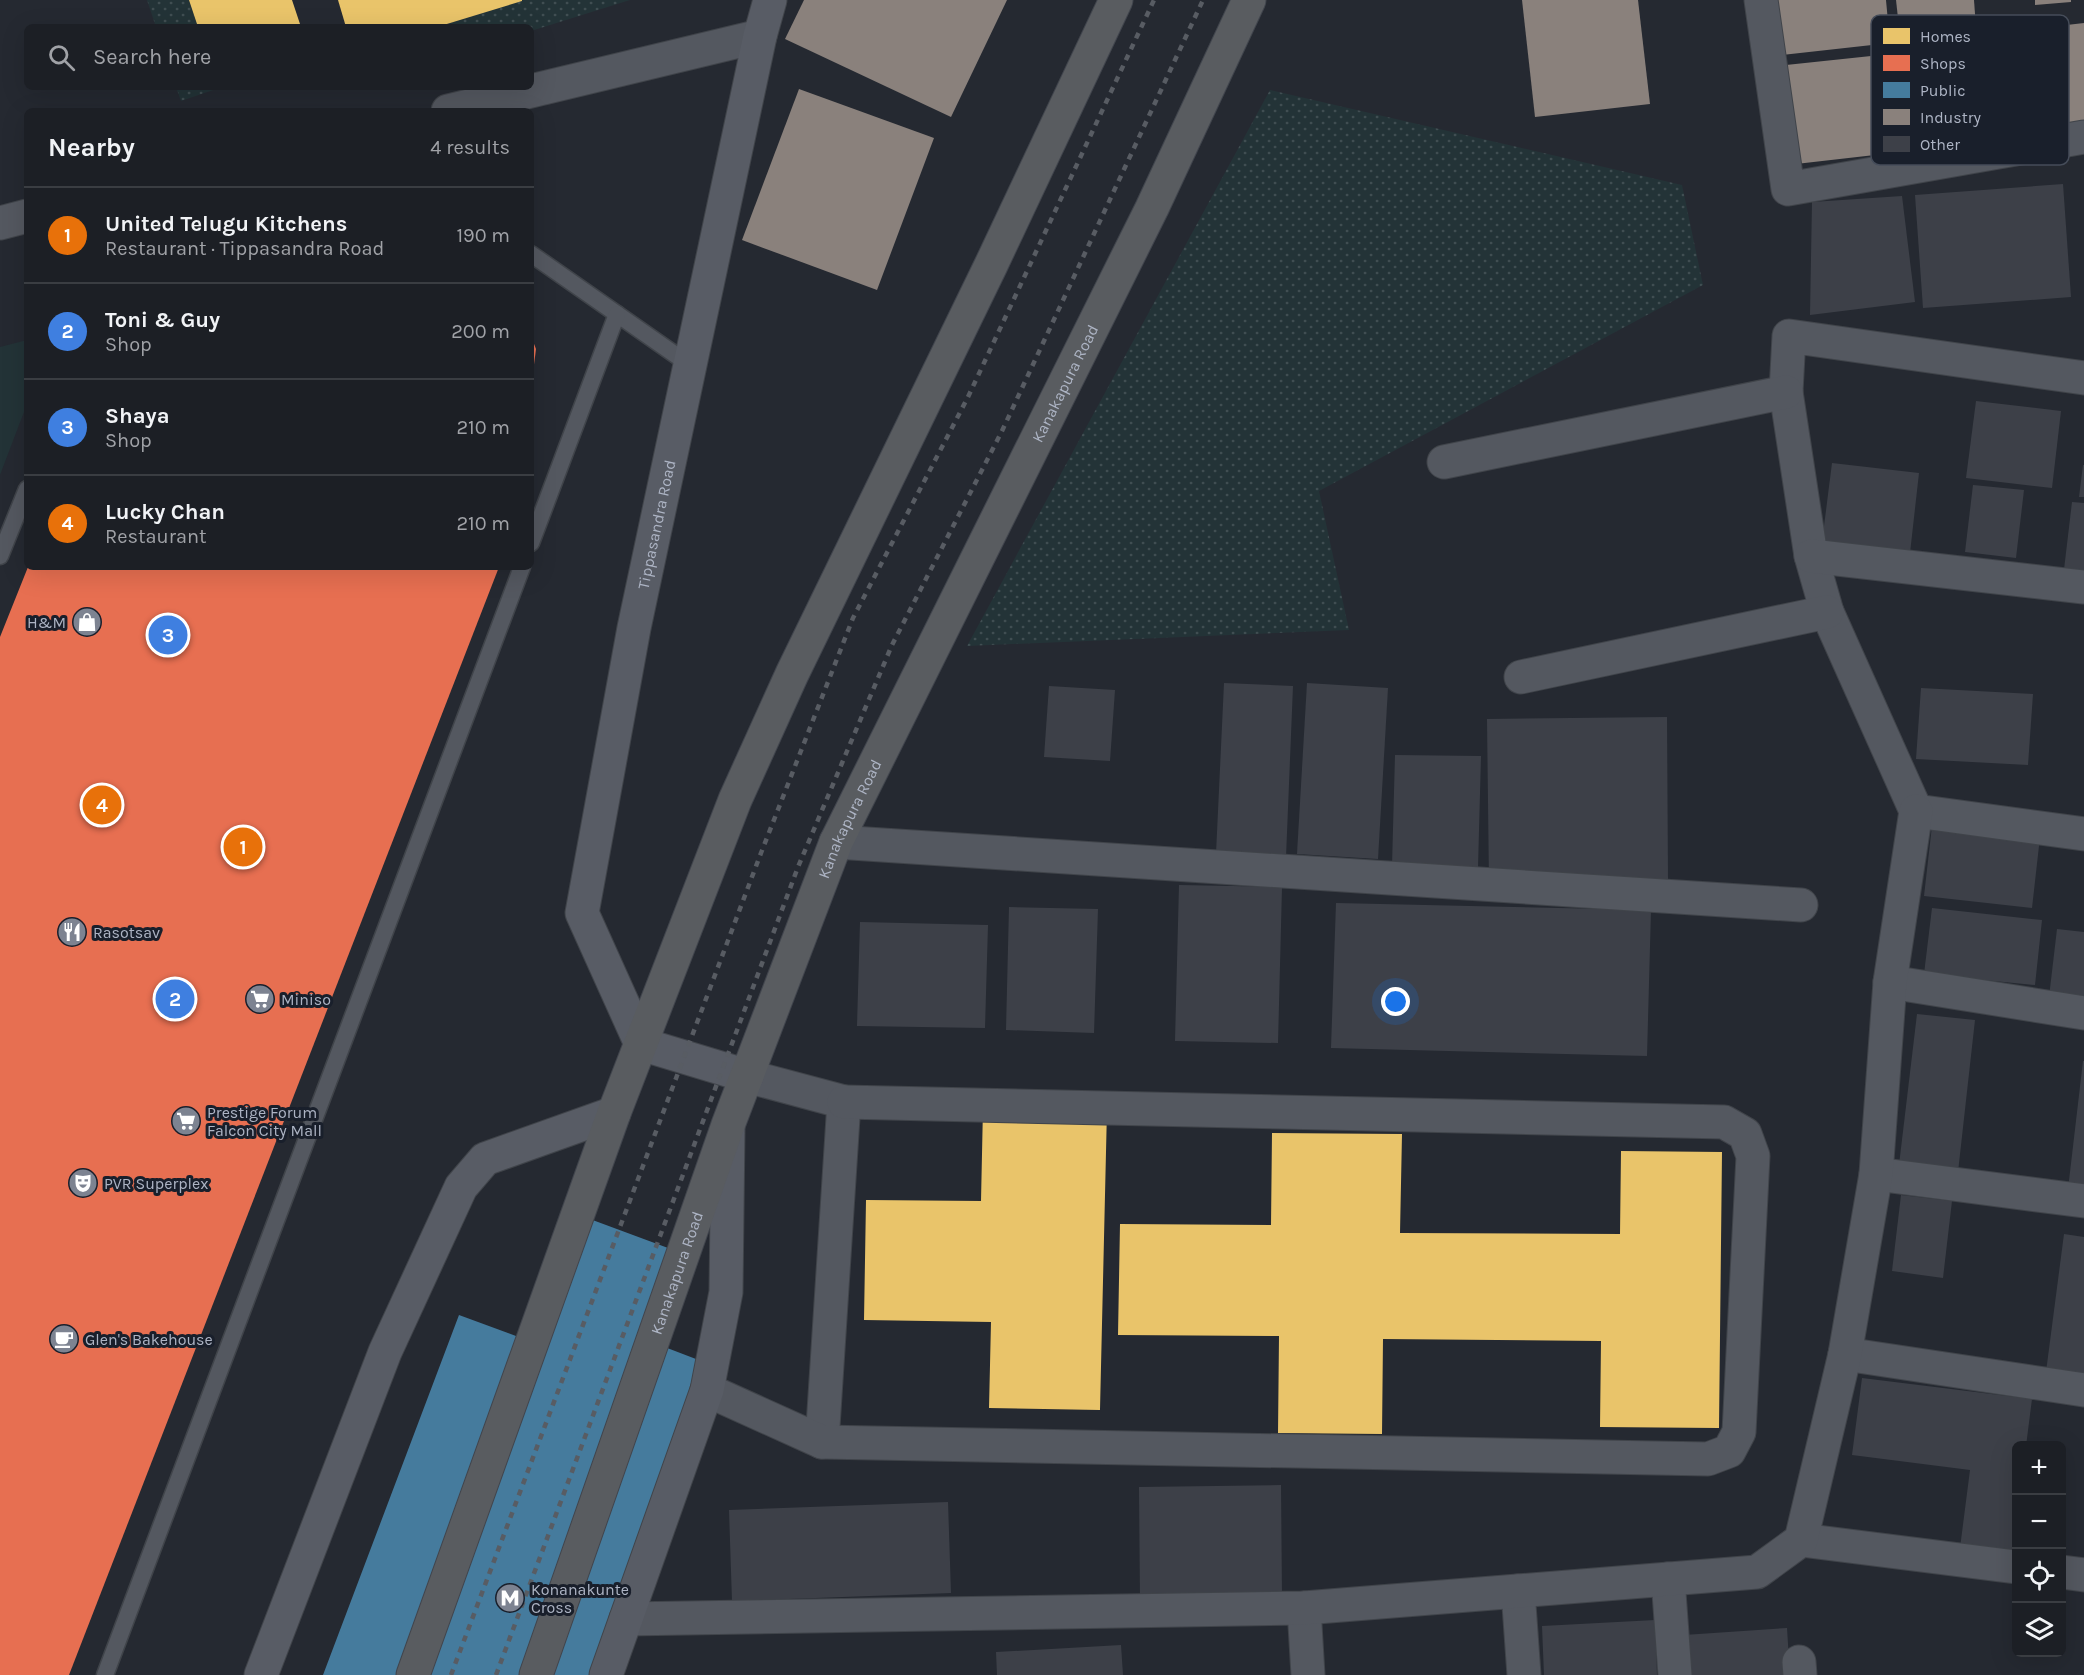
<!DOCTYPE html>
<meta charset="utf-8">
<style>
body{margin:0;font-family:Karla,sans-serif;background:#25272d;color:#f1f3f6}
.controls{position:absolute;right:18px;bottom:18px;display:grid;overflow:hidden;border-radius:9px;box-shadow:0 6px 24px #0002}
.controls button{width:54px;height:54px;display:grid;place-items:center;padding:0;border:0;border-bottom:2px solid #3a3d42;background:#1c1f25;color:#f1f3f6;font:30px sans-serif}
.you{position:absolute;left:1396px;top:1002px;width:21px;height:21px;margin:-15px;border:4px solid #fff;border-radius:50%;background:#1a73e8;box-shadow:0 0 0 9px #1a73e833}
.badge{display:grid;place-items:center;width:39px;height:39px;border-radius:50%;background:#7d8391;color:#fff;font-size:20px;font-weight:700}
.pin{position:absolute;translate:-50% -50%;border:3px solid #fff;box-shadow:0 2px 6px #0006}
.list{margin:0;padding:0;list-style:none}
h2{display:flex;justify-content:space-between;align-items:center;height:78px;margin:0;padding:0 24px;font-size:26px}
h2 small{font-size:20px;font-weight:400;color:#a0a2a7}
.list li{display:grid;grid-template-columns:39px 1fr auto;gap:18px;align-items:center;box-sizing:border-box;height:96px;padding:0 24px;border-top:2px solid #3a3d42}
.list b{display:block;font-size:22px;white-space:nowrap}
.list p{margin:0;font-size:20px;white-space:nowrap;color:#a0a2a7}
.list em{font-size:20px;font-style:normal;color:#a0a2a7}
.icon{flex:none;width:33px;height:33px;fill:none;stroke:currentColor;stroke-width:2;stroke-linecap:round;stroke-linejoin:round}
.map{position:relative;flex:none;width:2084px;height:1675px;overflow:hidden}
.search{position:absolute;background:#1c1f25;box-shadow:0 6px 24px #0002;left:24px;top:24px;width:510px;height:66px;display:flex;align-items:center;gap:15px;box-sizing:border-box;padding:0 21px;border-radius:9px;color:#a0a2a7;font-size:22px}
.panel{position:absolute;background:#1c1f25;box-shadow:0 6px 24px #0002;left:24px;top:108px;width:510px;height:462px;border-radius:9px}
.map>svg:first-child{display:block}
</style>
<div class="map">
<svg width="2084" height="1675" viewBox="0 0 2084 1675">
<defs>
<pattern id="grass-dots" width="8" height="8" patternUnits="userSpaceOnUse" patternTransform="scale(1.5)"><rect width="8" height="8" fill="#233337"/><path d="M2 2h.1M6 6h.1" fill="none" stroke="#404e52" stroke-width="1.8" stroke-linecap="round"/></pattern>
</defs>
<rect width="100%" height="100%" fill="#252931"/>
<g fill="url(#grass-dots)">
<polygon points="147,0 189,0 198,27 156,27"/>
<polygon points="523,0 630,0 531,31 531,27 437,27"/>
<polygon points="176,87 218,87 219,88 181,101"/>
<polygon points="1270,90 1682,185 1703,285 1319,491 1349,630 967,646"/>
</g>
<polygon fill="#233337" points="27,340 27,404 0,475 0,347"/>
<g fill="#e9c46a">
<polygon points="189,0 292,0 301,27 198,27"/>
<polygon points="338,0 522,0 522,1 437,27 346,27"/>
<polygon points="983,1107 1107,1109 1100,1410 989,1408 991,1322 864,1320 866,1200 981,1201"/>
<polygon points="1272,1133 1402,1134 1400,1233 1620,1234 1621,1151 1722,1152 1719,1428 1600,1427 1601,1341 1383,1339 1382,1434 1278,1433 1279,1336 1118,1335 1120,1224 1271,1225"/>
</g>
<g fill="#e76f51">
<polygon points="531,336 536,349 532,380 531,380"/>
<polygon points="28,567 499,567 69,1675 0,1675 0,637"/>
</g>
<polygon fill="#457b9d" points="571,1212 695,1258 662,1346 709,1364 598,1675 323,1675 459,1315 524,1339"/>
<g fill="#8a817c">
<polygon points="804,0 1007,0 951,117 785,39"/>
<polygon points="1522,0 1638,0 1650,104 1535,117"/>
<polygon points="1776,0 1886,0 1890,43 1782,55"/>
<polygon points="1896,0 1974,0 1976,28 1900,36"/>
<polygon points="2035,0 2071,0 2071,2 2035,5"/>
<polygon points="2084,23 2084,125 2068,127 2058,26"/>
<polygon points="1890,54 1901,152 1796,164 1786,65"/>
<polygon points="799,89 934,138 877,290 742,240"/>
</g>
<g fill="#3d4048">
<polygon points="2063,184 2071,297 1923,308 1915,195"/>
<polygon points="1902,196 1915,302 1810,315 1812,202"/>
<polygon points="1976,401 2061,411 2052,488 1966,478"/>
<polygon points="1832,463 1919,473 1910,553 1822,542"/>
<polygon points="2083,465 2084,465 2084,497 2079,497"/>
<polygon points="1973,485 2024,490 2016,558 1965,552"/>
<polygon points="2072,502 2084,503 2084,581 2063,578"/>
<polygon points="1224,683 1293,686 1286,857 1216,854"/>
<polygon points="1307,683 1388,688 1378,859 1297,854"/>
<polygon points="1049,686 1115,690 1110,761 1044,757"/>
<polygon points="1921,688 2033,694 2028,765 1916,759"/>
<polygon points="1667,717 1668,880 1489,883 1487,719"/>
<polygon points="1395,755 1481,756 1478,868 1392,866"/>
<polygon points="1932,826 2040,837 2032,908 1924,896"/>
<polygon points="1179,885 1282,887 1278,1043 1175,1041"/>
<polygon points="1336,903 1651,910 1647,1056 1331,1048"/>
<polygon points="1009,907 1098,909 1094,1033 1006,1030"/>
<polygon points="1932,908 2042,920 2035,985 1924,974"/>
<polygon points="860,922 988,925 985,1028 857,1026"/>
<polygon points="2057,929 2084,932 2084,1001 2049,997"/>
<polygon points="1917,1014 1975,1020 1958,1172 1899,1165"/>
<polygon points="2083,1061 2084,1061 2084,1191 2068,1189"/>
<polygon points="1901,1195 1952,1201 1943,1278 1892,1271"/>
<polygon points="2064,1234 2084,1237 2084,1377 2046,1372"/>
<polygon points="1862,1378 2032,1399 2026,1446 2016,1446 2016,1521 2012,1555 1960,1548 1970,1470 1852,1455"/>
<polygon points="1281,1485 1282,1598 1140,1600 1139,1487"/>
<polygon points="948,1502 951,1593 732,1601 729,1510"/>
<polygon points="1655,1620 1657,1675 1544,1675 1542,1626"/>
<polygon points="1787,1628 1790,1675 1686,1675 1684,1635"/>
<polygon points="1121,1645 1123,1675 997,1675 996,1652"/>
</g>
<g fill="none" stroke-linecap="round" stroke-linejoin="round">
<g stroke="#40444a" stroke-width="19">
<g id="lane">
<polyline points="531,254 690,365"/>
<polyline points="531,543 617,314"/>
<polyline points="0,556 27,489"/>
<polyline points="105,1675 522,567"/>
</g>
</g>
<g stroke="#40444a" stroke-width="35">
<g id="street">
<polyline points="1761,0 1788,189 2084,137"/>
<polyline points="448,111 760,36"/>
<polyline points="0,223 27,216"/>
<polyline points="2084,378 1789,336 1786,392 1811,556 1827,612 1916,811 2084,834"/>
<polyline points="1444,462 1786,392"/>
<polyline points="1811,556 2084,587"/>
<polyline points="1521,677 1827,612"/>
<polyline points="836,842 1801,905"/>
<polyline points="1890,982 2084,1013"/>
<polyline points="747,1076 844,1102 822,1442"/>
<polyline points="1876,1174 2084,1201"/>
<polyline points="1845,1354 2084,1390"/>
<polyline points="707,1390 822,1442 1708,1459 1729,1451 1739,1432 1753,1156 1745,1134 1724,1122 844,1102"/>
<polyline points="1801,1540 2016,1567"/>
<polyline points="2062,1572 2084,1575"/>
<polyline points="1668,1579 1675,1675"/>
<polyline points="1518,1591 1524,1675"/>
<polyline points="1304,1608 1308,1675"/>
<polyline points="626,1619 1304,1608 1757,1572 1801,1540 1845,1354 1876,1174 1890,982 1916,811"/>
<polyline points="1799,1662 1800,1675"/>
</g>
</g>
<g stroke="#40444a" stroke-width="35">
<g id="secondary">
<path id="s1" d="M747,1076L641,1044L582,913L634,628L760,36L770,0"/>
<polyline points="261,1675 385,1352 461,1187 485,1159 614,1113"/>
<polyline points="606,1675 707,1390 726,1292 728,1130"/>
</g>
</g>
<g stroke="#41454d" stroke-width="35">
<g id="highway">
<polyline points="413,1675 614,1113 735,800 792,674 991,265 1116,0"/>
<path id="s2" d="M536,1675L728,1125L836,842L1152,208L1249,0"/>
</g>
</g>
<use href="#lane" stroke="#545860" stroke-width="16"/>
<use href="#street" stroke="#545860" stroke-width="33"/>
<use href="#secondary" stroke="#585c65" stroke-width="33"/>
<use href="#highway" stroke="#595c60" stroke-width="33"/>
<g stroke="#585c63" stroke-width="4.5" stroke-dasharray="6 6" stroke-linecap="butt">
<polyline points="451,1675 761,853 853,618 968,397 1154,0"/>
<polyline points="496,1675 798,867 892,645 1002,431 1203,0"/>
</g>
</g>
<defs>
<g id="shop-disc" transform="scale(1.5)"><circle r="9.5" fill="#7d8391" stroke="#191f2b"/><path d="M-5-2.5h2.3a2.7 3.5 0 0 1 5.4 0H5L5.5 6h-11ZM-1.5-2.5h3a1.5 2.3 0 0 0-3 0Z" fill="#fff"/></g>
<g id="restaurant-disc" transform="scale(1.5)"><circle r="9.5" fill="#7d8391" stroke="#191f2b"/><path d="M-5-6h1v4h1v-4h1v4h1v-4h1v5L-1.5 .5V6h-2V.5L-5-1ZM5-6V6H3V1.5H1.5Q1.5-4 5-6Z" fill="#fff"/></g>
<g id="supermarket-disc" transform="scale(1.5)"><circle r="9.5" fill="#7d8391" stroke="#191f2b"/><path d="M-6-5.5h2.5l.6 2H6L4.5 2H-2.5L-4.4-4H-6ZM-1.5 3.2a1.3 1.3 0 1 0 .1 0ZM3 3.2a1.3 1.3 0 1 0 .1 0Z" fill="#fff"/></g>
<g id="theatre-disc" transform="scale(1.5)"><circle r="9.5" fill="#7d8391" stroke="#191f2b"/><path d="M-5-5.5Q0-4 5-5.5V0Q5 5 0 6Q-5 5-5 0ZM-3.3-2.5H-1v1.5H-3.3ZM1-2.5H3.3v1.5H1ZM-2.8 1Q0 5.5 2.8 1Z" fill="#fff"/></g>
<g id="cafe-disc" transform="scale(1.5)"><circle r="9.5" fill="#7d8391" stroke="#191f2b"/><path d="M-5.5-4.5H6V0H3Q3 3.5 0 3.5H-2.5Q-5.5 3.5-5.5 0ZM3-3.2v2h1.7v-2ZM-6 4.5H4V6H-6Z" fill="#fff"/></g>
<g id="metro-disc" transform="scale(1.5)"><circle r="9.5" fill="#7d8391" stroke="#191f2b"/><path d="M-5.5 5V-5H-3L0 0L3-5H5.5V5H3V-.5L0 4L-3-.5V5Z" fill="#fff"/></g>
</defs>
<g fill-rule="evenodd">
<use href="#shop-disc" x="87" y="622"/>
<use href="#restaurant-disc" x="72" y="932"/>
<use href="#supermarket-disc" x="260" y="999"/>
<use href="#supermarket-disc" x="186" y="1121"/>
<use href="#theatre-disc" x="83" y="1183"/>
<use href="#cafe-disc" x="64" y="1339"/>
<use href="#metro-disc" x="510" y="1598"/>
</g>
<g text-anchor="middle" stroke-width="6" stroke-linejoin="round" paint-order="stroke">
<g font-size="16" fill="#adb4c4" stroke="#191f2b">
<text dy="6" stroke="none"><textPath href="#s2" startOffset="1398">Kanakapura Road</textPath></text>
<text dy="6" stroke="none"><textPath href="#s1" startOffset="650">Tippasandra Road</textPath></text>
<text dy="6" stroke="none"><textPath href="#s2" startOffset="912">Kanakapura Road</textPath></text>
<text dy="6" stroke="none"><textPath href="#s2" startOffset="426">Kanakapura Road</textPath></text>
</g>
<g font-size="16" fill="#adb4c4" stroke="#191f2b" text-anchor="start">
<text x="66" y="628" text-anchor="end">H&amp;M</text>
<text x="93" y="938">Rasotsav</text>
<text x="281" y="1005">Miniso</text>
<text x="207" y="1118">Prestige Forum<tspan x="207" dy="18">Falcon City Mall</tspan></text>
<text x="104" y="1189">PVR Superplex</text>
<text x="85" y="1345">Glen's Bakehouse</text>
<text x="531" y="1595">Konanakunte<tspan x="531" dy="18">Cross</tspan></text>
</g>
</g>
<rect x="1871" y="15" width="198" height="150" rx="9" fill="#191f2b" stroke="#454c59" stroke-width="1.5"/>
<rect x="1883" y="28" width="27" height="16" fill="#e9c46a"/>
<rect x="1883" y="55" width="27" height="16" fill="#e76f51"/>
<rect x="1883" y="82" width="27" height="16" fill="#457b9d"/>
<rect x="1883" y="109" width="27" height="16" fill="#8a817c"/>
<rect x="1883" y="136" width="27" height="16" fill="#3d4048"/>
<g font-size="16" fill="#adb4c4">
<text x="1920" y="42">Homes</text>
<text x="1920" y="69">Shops</text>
<text x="1920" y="96">Public</text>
<text x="1920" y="123">Industry</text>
<text x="1920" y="150">Other</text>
</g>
</svg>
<div class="controls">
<button>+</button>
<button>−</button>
<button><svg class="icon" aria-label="locate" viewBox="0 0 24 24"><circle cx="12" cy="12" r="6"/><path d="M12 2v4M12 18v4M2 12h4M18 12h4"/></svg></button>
<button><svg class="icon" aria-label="layers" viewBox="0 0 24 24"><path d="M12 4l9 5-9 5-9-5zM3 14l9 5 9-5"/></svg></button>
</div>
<div class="you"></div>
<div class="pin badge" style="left:243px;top:847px;background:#e8710a">1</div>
<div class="pin badge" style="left:175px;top:999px;background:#3f7fe0">2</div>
<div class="pin badge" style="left:168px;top:635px;background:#3f7fe0">3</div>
<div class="pin badge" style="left:102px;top:805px;background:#e8710a">4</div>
<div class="search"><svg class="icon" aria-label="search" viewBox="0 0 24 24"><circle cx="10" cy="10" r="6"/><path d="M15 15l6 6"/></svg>Search here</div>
<section class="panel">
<h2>Nearby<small>4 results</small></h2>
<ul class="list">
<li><span class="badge" style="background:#e8710a">1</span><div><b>United Telugu Kitchens</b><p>Restaurant · Tippasandra Road</p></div><em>190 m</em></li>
<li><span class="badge" style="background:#3f7fe0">2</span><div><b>Toni &amp; Guy</b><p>Shop</p></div><em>200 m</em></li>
<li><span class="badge" style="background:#3f7fe0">3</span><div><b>Shaya</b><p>Shop</p></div><em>210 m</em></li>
<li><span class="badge" style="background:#e8710a">4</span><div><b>Lucky Chan</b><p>Restaurant</p></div><em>210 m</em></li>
</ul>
</section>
</div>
